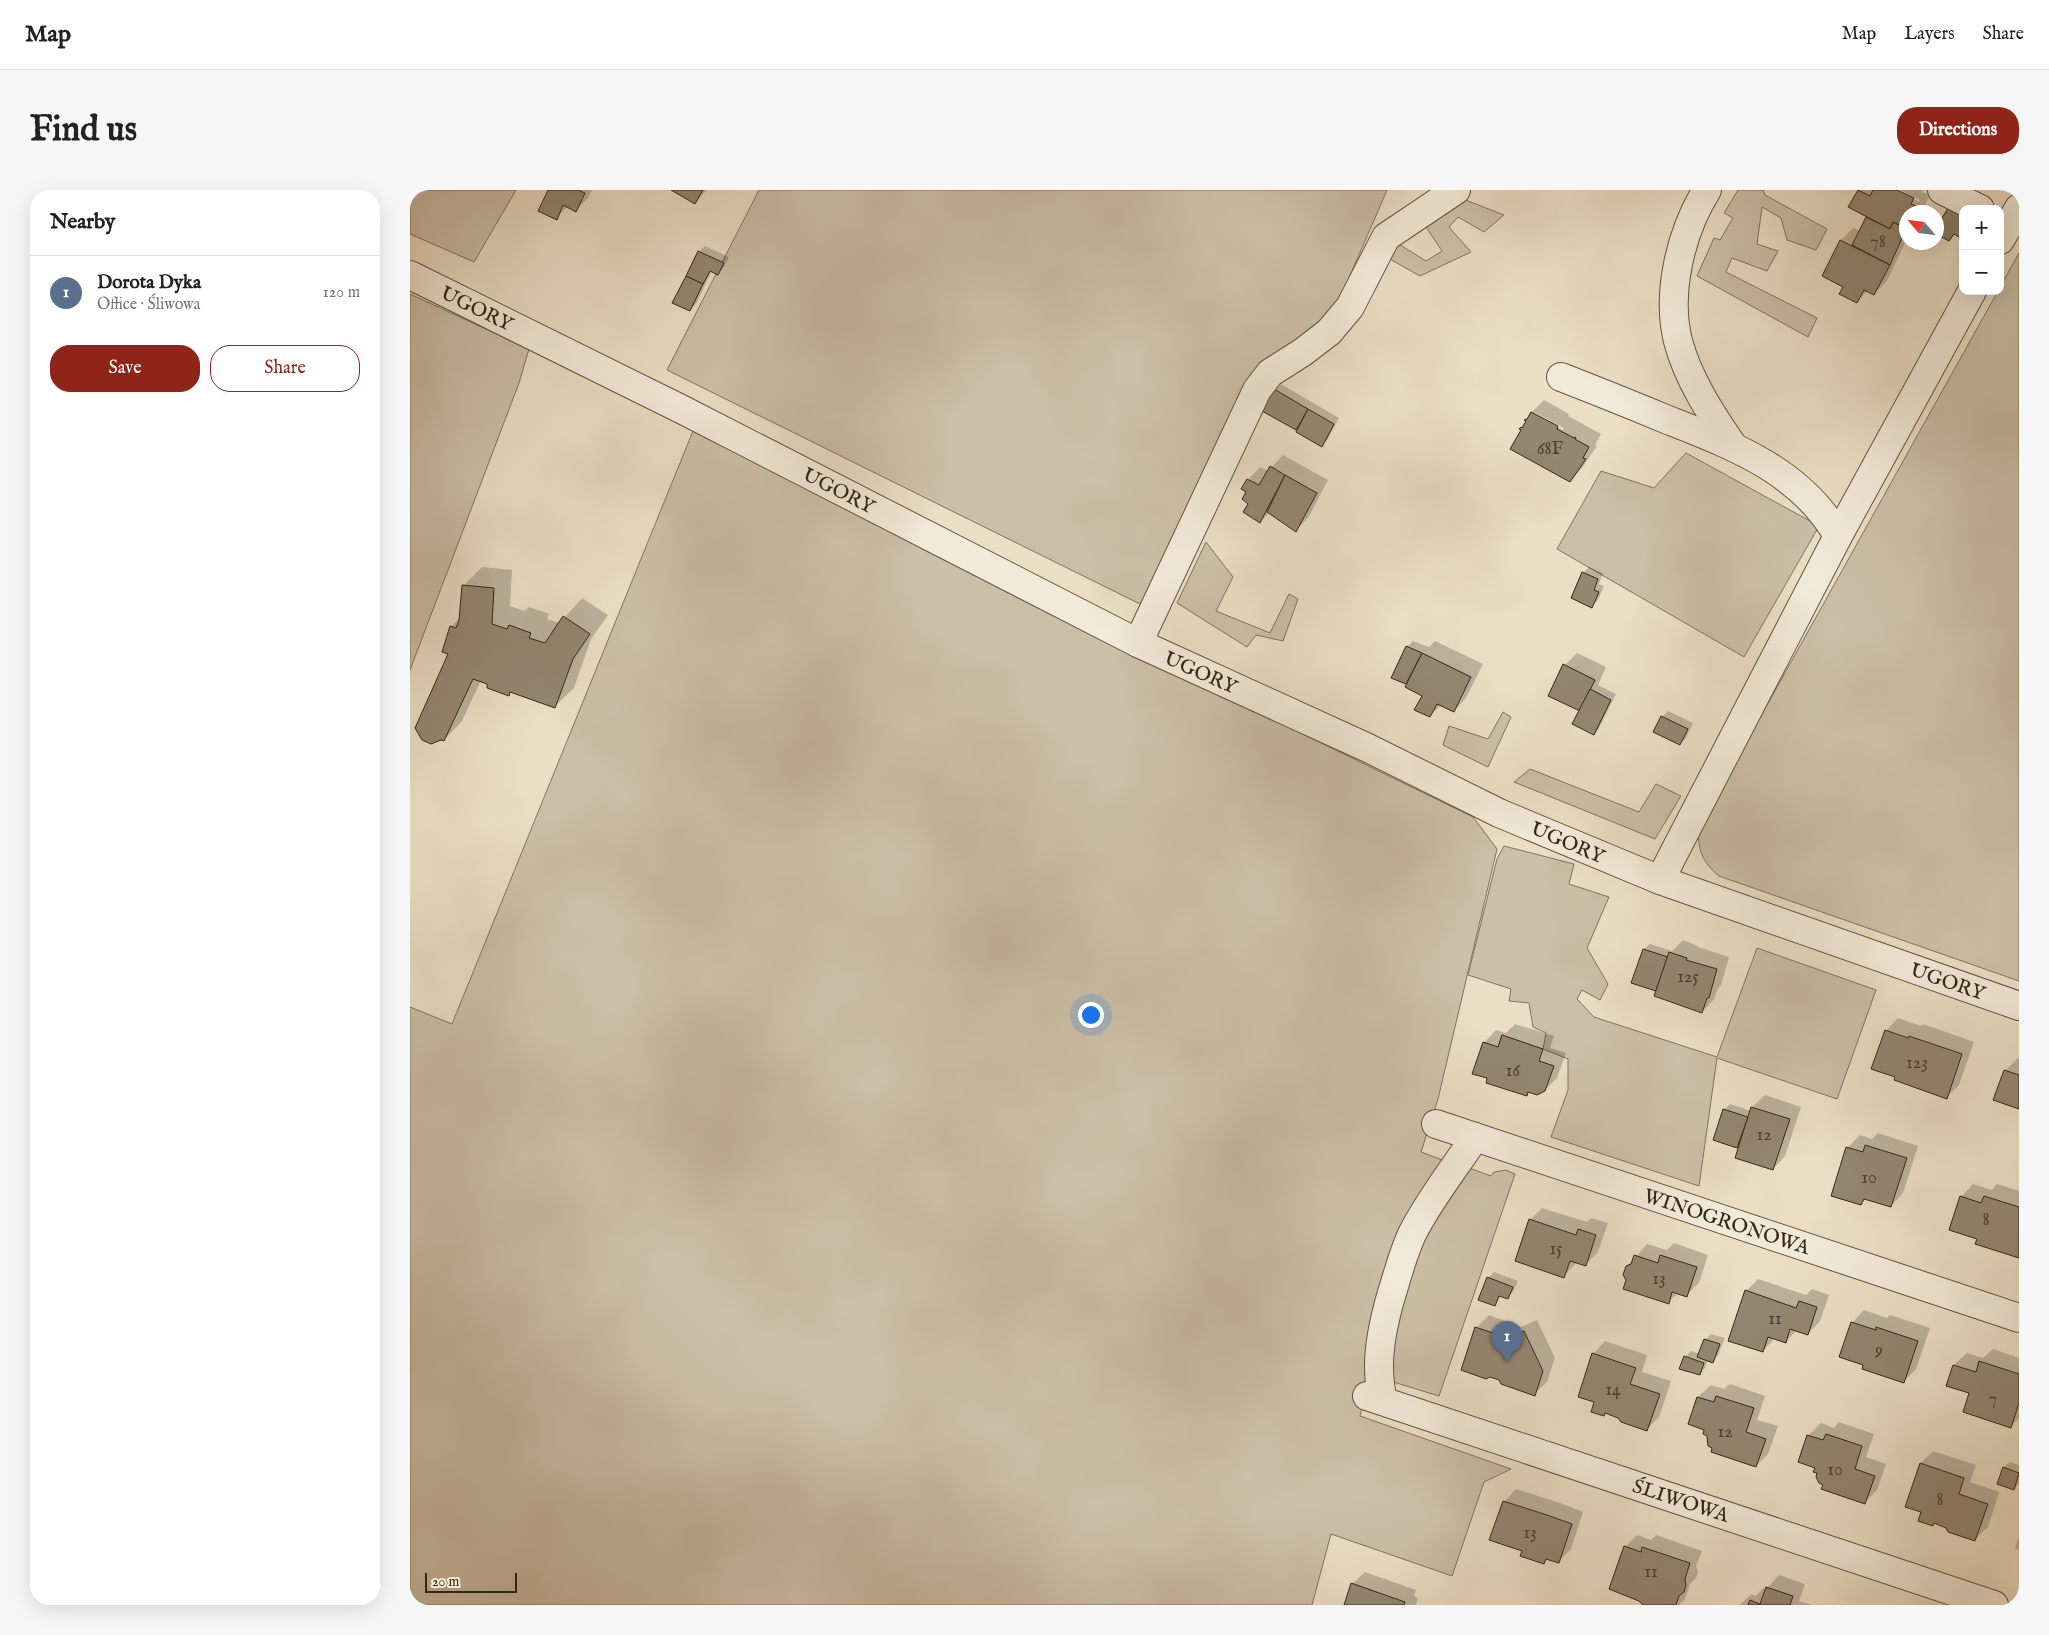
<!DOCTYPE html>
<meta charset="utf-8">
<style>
body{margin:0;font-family:"IM FELL English",serif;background:#f6f6f6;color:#222}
.controls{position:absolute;right:15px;top:15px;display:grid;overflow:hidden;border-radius:10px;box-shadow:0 5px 20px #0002}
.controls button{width:45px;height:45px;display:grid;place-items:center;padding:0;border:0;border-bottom:1px solid #e0e0e0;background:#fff;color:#222;font:25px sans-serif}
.compass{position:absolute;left:1489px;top:15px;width:45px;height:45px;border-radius:50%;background:#fff;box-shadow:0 5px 20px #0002;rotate:298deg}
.scale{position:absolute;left:15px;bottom:12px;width:92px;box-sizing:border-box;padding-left:5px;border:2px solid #352617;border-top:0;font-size:14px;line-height:18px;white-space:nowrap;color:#352617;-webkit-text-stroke:4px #f2ead9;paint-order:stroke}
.you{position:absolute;left:680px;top:824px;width:18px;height:18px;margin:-12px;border:4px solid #fff;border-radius:50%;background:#1a73e8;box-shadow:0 0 0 8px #1a73e833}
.badge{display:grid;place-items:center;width:32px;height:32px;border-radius:50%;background:#8f2418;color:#fff;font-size:16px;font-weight:700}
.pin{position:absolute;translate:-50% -41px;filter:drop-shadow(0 1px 2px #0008)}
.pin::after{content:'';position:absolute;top:26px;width:18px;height:15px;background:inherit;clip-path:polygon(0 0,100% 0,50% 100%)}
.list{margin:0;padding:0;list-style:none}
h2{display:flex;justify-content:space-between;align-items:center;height:65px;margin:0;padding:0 20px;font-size:21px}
h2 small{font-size:16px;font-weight:400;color:#767676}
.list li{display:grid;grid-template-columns:32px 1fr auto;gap:15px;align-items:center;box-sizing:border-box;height:75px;padding:0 20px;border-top:1px solid #e0e0e0}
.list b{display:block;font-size:19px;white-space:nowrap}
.list p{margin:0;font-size:16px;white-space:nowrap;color:#767676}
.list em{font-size:16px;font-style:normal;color:#767676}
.actions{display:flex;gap:10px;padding:15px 20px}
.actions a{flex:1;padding:11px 0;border:1px solid #8f2418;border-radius:20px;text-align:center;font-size:18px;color:#8f2418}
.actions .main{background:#8f2418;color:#fff}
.map{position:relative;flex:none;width:1609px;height:1415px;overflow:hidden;border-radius:20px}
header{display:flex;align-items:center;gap:30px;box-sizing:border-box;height:70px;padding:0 25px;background:#fff;border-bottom:1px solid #e0e0e0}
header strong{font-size:24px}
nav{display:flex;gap:28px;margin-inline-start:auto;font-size:18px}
.intro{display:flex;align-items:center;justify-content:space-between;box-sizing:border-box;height:120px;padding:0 30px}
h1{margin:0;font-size:35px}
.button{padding:12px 22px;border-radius:20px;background:#8f2418;color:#fff;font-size:18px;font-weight:700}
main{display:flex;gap:30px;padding:0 30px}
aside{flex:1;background:#fff;border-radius:20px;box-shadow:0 5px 20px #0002}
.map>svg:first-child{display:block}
</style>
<header>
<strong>Map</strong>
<nav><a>Map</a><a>Layers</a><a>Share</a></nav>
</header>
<div class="intro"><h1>Find us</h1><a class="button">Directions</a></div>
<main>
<aside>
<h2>Nearby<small></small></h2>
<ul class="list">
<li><span class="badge" style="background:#5c6f8a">1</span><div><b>Dorota Dyka</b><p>Office · Śliwowa</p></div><em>120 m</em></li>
</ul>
<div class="actions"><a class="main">Save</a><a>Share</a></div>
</aside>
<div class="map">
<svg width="1609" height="1415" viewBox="0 0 1609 1415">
<rect width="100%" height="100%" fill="#ebdec4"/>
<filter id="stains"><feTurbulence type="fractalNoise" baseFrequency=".004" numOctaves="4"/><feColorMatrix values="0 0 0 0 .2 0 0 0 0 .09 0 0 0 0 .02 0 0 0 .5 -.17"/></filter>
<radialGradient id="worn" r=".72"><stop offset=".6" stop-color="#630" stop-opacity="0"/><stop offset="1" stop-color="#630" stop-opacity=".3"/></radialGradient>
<g fill="#ccbfa7" stroke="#80725f">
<polygon points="0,0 106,0 64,72 0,44"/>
<polygon points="349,0 977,0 926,118 852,178 736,417 257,180"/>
<polygon points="1328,0 1353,0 1355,5 1417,39 1406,60 1377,50 1371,28 1352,17 1347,54 1368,61 1357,81 1322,68 1316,82 1407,128 1398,147 1287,86 1304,48 1310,50 1323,28 1314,23"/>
<polygon points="1053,9 1094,25 1074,42 1048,27 1039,37 1061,62 1010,86 978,68 987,53 1016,71 1032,61 1016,37"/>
<path d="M1609,63V791L1309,686C1292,672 1287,659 1289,637L1588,101H1590V97Z"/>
<polygon points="0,104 119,159 109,193 0,480"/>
<polygon points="283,241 702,451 1063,627 1087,659 1028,909 1011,962 1043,974 1014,1018 997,1023 950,1226 1101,1279 1074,1292 1042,1386 921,1344 902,1415 0,1415 0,817 42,834"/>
<polygon points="1276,263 1409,336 1334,467 1147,359 1191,281 1244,298"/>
<polygon points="796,352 823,387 806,421 860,443 879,404 888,409 873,451 846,445 837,457 767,413"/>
<polygon points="1093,522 1101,527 1078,577 1033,555 1039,536 1078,549"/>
<polygon points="1120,579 1229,622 1246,594 1271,606 1245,649 1104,592"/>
<polygon points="1094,656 1164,674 1159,694 1199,707 1177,758 1198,794 1190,810 1172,800 1167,809 1184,827 1307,867 1347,758 1466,800 1427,909 1307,868 1289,996 1141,947 1158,900 1158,869 1133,859 1136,843 1123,837 1119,813 1099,811 1101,799 1058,785 1087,669"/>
<polygon points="1051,975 1081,986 1084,982 1096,980 1105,984 1029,1206 980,1191 982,1136 997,1072"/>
</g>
<g fill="#0003" fill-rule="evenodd">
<polygon points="140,0 182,0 178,8 166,20 158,16 146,28"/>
<polygon points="263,0 297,0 285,12"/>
<polygon points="1449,0 1484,0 1509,12 1510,10 1490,0 1513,0 1512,2 1520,5 1511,22 1496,22 1496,51 1477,91 1464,104 1458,101 1447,111 1435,96 1413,86 1431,50 1443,38 1450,41 1457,27 1439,17"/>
<polygon points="295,56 319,67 314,77 308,83 302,80 286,114 280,120 289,62"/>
<polygon points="871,194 929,228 918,249 912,255 854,220 865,199"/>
<path d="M1134,210L1159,224L1158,226L1191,244L1185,255L1187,256L1172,278L1160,291L1111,239L1122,222ZM1124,222L1154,238L1153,240L1124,225Z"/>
<polygon points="873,265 918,290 898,328 886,340 859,323 850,332 839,314 838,290 850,277 858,281"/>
<polygon points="72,377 102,380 100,416 114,421 119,417 139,424 137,429 150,433 172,408 198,425 181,449 164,498 145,516 102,501 99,504 71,490 52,531 34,550 41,437 50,427 53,396"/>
<polygon points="1179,377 1193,383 1189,394 1194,396 1188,410 1182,416 1173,383"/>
<polygon points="1003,451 1019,457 1025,451 1073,474 1056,508 1044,521 1031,515 1020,526 1013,505 1000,488 995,493 997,457"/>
<polygon points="1167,463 1196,477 1188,495 1206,504 1189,538 1184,544 1170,520 1155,475"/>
<polygon points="1258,521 1283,533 1276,548 1270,554 1252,527"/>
<polygon points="1273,750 1288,756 1288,757 1319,767 1311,795 1308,798 1304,809 1292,822 1249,796 1234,759 1240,754 1262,761"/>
<polygon points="1488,828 1511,836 1513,834 1564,852 1549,895 1537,907 1476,841"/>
<polygon points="1105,834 1144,846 1140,858 1156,863 1147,888 1135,900 1120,902 1117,905 1079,888 1074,853 1086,840 1096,843"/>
<polygon points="1608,868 1609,869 1609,918 1595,881"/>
<polygon points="1355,905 1391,917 1375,966 1363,979 1331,953 1327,957 1314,920 1320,914 1341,921 1342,917"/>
<polygon points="1468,943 1508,956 1493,1003 1481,1016 1456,1008 1451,1014 1437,958 1450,945 1462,949"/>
<polygon points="1563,994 1582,1000 1587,994 1609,1001 1609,1066 1569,1048 1551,1007"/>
<polygon points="1132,1018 1177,1032 1181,1028 1198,1033 1188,1062 1175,1075 1167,1072 1154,1086 1120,1030"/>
<polygon points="1264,1053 1298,1065 1289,1093 1276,1105 1268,1103 1258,1112 1217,1090 1217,1077 1237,1054 1257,1060"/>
<polygon points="1084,1082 1108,1091 1103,1102 1097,1108 1092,1105 1084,1115 1078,1088"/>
<polygon points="1348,1089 1396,1105 1402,1099 1419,1105 1410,1131 1398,1144 1387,1140 1375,1152 1365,1148 1353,1161 1336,1101"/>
<polygon points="1454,1120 1477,1128 1480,1125 1520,1138 1506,1179 1494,1191 1442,1133"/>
<polygon points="1079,1125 1111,1137 1127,1130 1145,1168 1137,1192 1124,1204 1066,1138"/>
<polygon points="1301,1144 1315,1148 1308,1165 1303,1171 1298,1169 1295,1178 1289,1184 1275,1167 1281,1161 1290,1164 1295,1150"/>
<polygon points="1195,1151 1237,1165 1232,1182 1261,1191 1249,1227 1237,1239 1196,1222 1194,1225 1186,1212 1183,1164"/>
<polygon points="1583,1159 1609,1168 1609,1228 1601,1237 1560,1202 1544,1175 1557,1163 1573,1168"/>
<polygon points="1320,1194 1355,1206 1347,1230 1368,1236 1358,1264 1346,1276 1304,1257 1296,1239 1280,1234 1288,1207 1301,1195 1314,1199"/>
<polygon points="1429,1232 1464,1244 1456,1267 1476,1274 1467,1300 1455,1312 1414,1294 1406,1277 1398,1246 1411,1233 1424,1238"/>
<polygon points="1523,1261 1566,1275 1560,1292 1589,1302 1578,1337 1565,1349 1525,1332 1513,1321 1511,1273"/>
<polygon points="1600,1272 1609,1275 1609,1294 1604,1299 1594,1277"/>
<polygon points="1106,1299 1150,1313 1173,1322 1161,1359 1148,1372 1138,1368 1134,1373 1094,1312"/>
<polygon points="1227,1345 1241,1350 1246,1345 1292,1361 1286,1376 1288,1382 1286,1388 1280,1394 1275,1409 1269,1415 1235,1415 1215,1357"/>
<polygon points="1609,1346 1609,1360 1605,1358"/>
<polygon points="955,1382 1006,1400 1004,1406 1008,1408 1006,1415 935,1415 942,1394"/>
<polygon points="1369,1385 1395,1394 1389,1411 1402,1415 1330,1415 1341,1404 1346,1406 1353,1398 1356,1399"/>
</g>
<g fill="#948671" stroke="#352617">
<polygon points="138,0 168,0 175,3 166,22 153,15 147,30 128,21"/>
<polygon points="261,0 293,0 285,14"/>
<polygon points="1448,0 1460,6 1463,0 1487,0 1504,8 1501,14 1508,17 1506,22 1496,22 1496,39 1483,32 1480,39 1438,17"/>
<polygon points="1540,15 1553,23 1553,49 1544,44 1539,51 1526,44 1526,38"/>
<polygon points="1456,27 1480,39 1483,32 1496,39 1480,75 1442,55"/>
<polygon points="1430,50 1480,75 1464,105 1454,100 1447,113 1429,104 1433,97 1412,86"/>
<polygon points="288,61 314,73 308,85 300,81 293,94 276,86"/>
<polygon points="276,86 293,94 280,121 262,113"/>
<polygon points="864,199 898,219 886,240 852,221"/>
<polygon points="898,219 924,234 912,257 886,242"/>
<polygon points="1121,222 1148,236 1147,239 1164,248 1166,247 1165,249 1179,257 1173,268 1176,269 1160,292 1100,259 1111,240 1109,239 1111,237 1112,238 1116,231 1114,230 1117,229"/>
<polygon points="860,276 875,285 850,333 833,322 838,314 832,309 836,302 831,299 837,289 849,295"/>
<polygon points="875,285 907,303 886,342 857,322"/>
<polygon points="1172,382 1188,389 1184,400 1189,402 1182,418 1161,408"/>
<polygon points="52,395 84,398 82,434 97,439 99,435 121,443 119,448 135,453 153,426 180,444 163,469 145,518 100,502 99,506 77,498 77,494 63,489 34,551 31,550 21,554 12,550 5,538 38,464 32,462 40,436 46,438 49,430"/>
<polygon points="996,456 1012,463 996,494 981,488"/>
<polygon points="1012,463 1061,487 1044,522 1027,514 1020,527 1004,520 1012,506 995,497"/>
<polygon points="1153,474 1185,490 1170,521 1138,506"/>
<polygon points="1180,499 1201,510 1184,545 1162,534"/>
<polygon points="1251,526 1278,539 1270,555 1243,542"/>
<polygon points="1233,759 1258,767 1246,801 1221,793"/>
<polygon points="1259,762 1277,768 1276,770 1307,779 1299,808 1297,808 1292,823 1244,806"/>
<polygon points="1475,840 1498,848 1499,846 1552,864 1537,909 1484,890 1485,887 1461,879"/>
<polygon points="1092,845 1133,859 1129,871 1144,876 1135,901 1127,905 1118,902 1117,906 1076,893 1077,888 1062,884 1073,852 1088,857"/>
<polygon points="1594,880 1609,885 1609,919 1583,910"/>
<polygon points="1341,917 1380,929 1363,980 1325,968"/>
<polygon points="1313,919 1338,927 1327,958 1303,950"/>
<polygon points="1455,955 1497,968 1481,1017 1454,1009 1451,1015 1421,1006 1436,957 1453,962"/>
<polygon points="1550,1006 1571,1013 1574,1006 1609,1017 1609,1068 1565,1054 1567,1049 1539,1040"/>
<polygon points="1119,1029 1166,1045 1168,1039 1186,1045 1176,1076 1160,1071 1154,1088 1105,1071"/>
<polygon points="1224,1065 1248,1073 1250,1065 1287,1077 1277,1107 1262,1102 1259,1114 1213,1099 1216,1090 1213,1085 1216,1076 1221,1074"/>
<polygon points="1077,1087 1103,1097 1098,1109 1089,1106 1085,1116 1068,1110"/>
<polygon points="1335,1100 1386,1118 1389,1111 1407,1117 1398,1145 1380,1139 1376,1153 1358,1147 1353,1162 1318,1151"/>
<polygon points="1441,1132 1466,1140 1466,1137 1508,1151 1494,1193 1452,1179 1453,1175 1429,1167"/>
<polygon points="1065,1137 1098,1148 1114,1141 1133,1181 1125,1206 1091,1194 1089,1190 1080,1187 1076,1189 1051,1180"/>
<polygon points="1294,1149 1310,1154 1303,1173 1287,1167"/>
<polygon points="1182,1163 1226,1178 1220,1194 1250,1204 1237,1241 1211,1232 1208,1228 1195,1223 1194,1226 1181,1222 1184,1212 1168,1207"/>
<polygon points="1274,1166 1294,1173 1290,1185 1269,1179"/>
<polygon points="1569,1171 1609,1184 1609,1213 1601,1238 1553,1222 1559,1203 1536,1196 1543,1175 1566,1182"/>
<polygon points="1306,1206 1344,1218 1336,1242 1356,1249 1346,1277 1301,1262 1302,1258 1298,1256 1297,1246 1293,1244 1294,1240 1278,1234 1287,1207 1304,1212"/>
<polygon points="1416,1244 1452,1256 1445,1279 1465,1286 1455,1314 1411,1299 1413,1295 1409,1293 1406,1287 1407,1283 1403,1282 1405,1278 1388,1272 1397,1245 1413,1250"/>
<polygon points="1510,1273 1554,1288 1549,1304 1578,1314 1565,1351 1538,1342 1536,1338 1524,1333 1523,1336 1508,1331 1511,1322 1495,1317"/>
<polygon points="1593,1277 1609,1283 1604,1300 1587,1294"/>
<polygon points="1093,1311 1137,1325 1162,1334 1149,1373 1136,1369 1134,1374 1110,1366 1112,1361 1079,1350"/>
<polygon points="1214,1356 1231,1362 1232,1357 1280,1373 1275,1389 1276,1395 1274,1402 1269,1406 1266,1415 1233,1415 1229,1411 1199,1399"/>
<polygon points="941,1393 995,1412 994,1415 934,1415"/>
<polygon points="1356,1397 1383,1406 1380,1415 1338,1415 1340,1410 1350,1414"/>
</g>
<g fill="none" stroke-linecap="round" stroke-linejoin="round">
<g stroke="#625442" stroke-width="30">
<g id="street">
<path d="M1297,0C1271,41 1256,103 1268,151C1278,189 1301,224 1323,256"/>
<polyline points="1532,0 1570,19"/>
<polyline points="1590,50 1609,18"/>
<polyline points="0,85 271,219 728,453 958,558 1089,623 1250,690 1609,816"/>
<path d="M1151,187C1187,201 1222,215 1258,230C1324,256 1391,281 1428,346"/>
<polyline points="728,453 847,200 860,183 893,162 919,142 940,117 976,47 1046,0"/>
<polyline points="1250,690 1428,346 1562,101"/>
<polyline points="1026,934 1609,1128"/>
<polyline points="957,1206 1584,1415"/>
<path d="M973,1211C965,1177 970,1147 979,1113C986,1090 992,1066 1002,1044C1019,1010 1044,979 1065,947"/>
</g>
</g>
<use href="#street" stroke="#f2ead9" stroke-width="28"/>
</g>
<g text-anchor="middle" stroke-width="4.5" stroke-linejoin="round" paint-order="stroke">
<g font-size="18" fill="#4d3e2e">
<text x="1468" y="57">78</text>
<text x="1140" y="264">68F</text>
<text x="1278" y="792">125</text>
<text x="1507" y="878">123</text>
<text x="1103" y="886">16</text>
<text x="1354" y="950">12</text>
<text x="1459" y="993">10</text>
<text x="1576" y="1035">8</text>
<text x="1146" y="1064">15</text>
<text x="1249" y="1094">13</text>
<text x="1365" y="1134">11</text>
<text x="1469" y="1165">9</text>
<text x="1203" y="1205">14</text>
<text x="1583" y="1214">7</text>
<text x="1315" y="1247">12</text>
<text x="1425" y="1285">10</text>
<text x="1530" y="1315">8</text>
<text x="1120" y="1348">13</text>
<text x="1241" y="1387">11</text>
</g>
<g font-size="20" fill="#352617" stroke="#f2ead9">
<text transform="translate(67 118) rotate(26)" y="7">UGORY</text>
<text transform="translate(429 300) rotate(27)" y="7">UGORY</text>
<text transform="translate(791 482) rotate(24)" y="7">UGORY</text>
<text transform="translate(1158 652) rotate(23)" y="7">UGORY</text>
<text transform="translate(1538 791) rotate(19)" y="7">UGORY</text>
<text transform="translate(1317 1031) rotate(18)" y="7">WINOGRONOWA</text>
<text transform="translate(1271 1310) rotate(18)" y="7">ŚLIWOWA</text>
</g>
</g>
<rect width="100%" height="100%" filter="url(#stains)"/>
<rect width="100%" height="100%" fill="url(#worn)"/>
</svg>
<div class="controls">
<button>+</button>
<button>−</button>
</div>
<svg class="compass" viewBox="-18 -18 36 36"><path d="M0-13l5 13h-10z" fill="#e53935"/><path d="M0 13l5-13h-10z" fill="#767676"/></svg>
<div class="scale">20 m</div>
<div class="you"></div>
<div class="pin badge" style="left:1097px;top:1172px;background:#5c6f8a">1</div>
</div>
</main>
